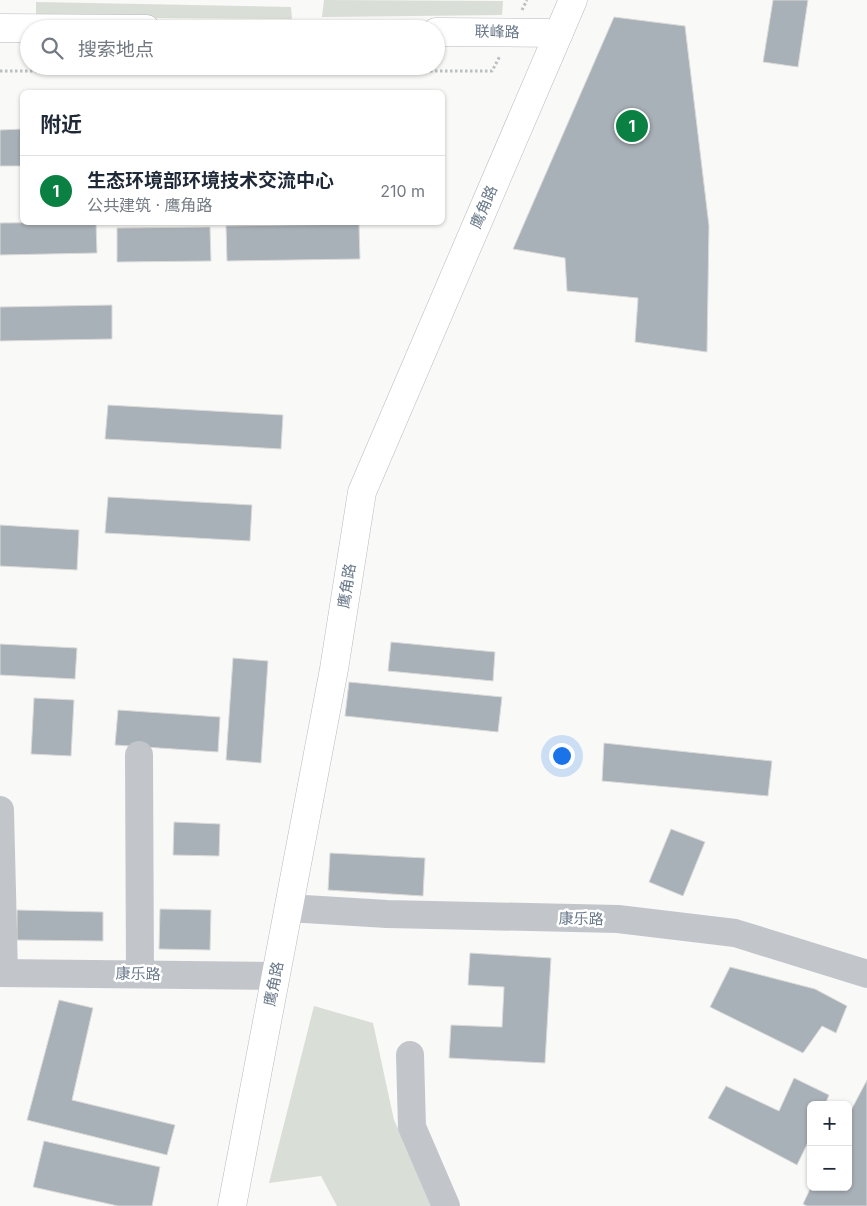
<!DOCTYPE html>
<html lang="zh">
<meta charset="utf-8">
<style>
body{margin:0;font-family:Inter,"Noto Sans SC",sans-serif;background:#f2f2f3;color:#1f2937}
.controls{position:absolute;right:15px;bottom:15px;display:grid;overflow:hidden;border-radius:8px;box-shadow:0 1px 4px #0004}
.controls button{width:45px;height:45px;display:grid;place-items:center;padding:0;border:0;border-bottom:1px solid #e0e1e3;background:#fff;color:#1f2937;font:25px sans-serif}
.you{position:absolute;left:561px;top:755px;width:18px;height:18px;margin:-12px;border:4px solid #fff;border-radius:50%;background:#1a73e8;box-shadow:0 0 0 8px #1a73e833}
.badge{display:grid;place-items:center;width:32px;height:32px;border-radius:50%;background:#0b8043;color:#fff;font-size:16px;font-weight:700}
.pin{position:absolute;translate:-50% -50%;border:2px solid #fff;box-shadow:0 1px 5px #0006}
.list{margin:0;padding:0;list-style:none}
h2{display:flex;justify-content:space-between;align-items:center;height:65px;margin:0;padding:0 20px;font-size:21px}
h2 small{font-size:16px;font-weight:400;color:#747a83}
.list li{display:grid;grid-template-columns:32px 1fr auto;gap:15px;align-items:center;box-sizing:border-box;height:70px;padding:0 20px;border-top:1px solid #e0e1e3}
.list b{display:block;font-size:19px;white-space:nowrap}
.list p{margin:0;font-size:16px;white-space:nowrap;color:#747a83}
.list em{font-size:16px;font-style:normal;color:#747a83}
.icon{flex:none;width:28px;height:28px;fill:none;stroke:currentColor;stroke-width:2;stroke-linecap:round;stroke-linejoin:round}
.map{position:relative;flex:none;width:867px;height:1206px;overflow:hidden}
.search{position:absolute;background:#fff;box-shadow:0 1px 4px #0004;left:20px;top:20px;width:425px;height:55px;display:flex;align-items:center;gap:12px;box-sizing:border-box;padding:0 18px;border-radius:28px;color:#747a83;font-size:19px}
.panel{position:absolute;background:#fff;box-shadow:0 1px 4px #0004;left:20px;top:90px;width:425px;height:135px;border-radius:8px}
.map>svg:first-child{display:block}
</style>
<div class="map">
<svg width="867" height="1206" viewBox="0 0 867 1206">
<rect width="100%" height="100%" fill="#f9f9f7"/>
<g fill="#d9ded6">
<polygon points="324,0 503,1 502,15 322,17"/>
<polygon points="36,2 291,7 292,19 36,17"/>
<polygon points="314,1006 373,1023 394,1120 435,1206 337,1206 321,1176 269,1183"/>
</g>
<g fill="#a9b1b8" stroke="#dbdbd9">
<polygon points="773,0 808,0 798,67 763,62"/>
<polygon points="614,17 685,26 709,226 707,352 635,342 638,298 567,291 565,258 513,249"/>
<polygon points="22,129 22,166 0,166 0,130"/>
<polygon points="96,222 97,253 0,255 0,223"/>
<polygon points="359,224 360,259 227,261 226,226"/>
<polygon points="210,227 211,261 117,262 117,228"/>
<polygon points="112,305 112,339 0,341 0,307"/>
<polygon points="108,405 283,415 281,449 105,439"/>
<polygon points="108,497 252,505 250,541 105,533"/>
<polygon points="0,525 79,530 77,570 0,566"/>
<polygon points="391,642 495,652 493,681 388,671"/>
<polygon points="0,644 77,648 75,679 0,675"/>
<polygon points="233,658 268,661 261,763 226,760"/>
<polygon points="349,682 502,697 498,732 345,716"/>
<polygon points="34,698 74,700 71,756 31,754"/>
<polygon points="118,710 220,717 218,752 115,745"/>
<polygon points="604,743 772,761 768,796 602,781"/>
<polygon points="174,822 220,824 219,856 173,855"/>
<polygon points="671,829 705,842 683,896 649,882"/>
<polygon points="330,853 425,858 423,896 328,890"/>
<polygon points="160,909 211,910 210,950 159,949"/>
<polygon points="17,910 103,912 103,941 17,940"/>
<polygon points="470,953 551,958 545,1063 449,1058 451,1025 502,1027 504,987 468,985"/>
<polygon points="730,967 815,989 847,1006 836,1033 822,1026 803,1053 710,1007"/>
<polygon points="59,1000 93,1008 72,1100 175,1125 167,1155 27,1120"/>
<polygon points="794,1078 829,1095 825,1105 811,1105 811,1136 797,1165 708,1118 726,1086 779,1111"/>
<polygon points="867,1080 867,1206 807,1206 803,1204 811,1187 848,1187 848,1116"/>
<polygon points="44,1141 160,1167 152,1206 118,1206 33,1187"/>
</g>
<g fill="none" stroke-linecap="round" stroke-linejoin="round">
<g stroke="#b6babf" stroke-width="29">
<g id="major">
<polyline points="0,28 146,29"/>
<polyline points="436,32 559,33"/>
<polyline points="232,1206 334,669 362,492 573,0"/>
</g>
</g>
<g stroke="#bcbfc2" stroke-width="3" stroke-dasharray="2.5 2.5" stroke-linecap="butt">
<polyline points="522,10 527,0"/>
<polyline points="0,71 492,71 500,56"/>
</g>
<g stroke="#c2c6cb" stroke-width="28">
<polyline points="139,755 140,974"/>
<polyline points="0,810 4,973"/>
<polyline points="288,908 387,914 618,919 735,933 867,974"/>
<polyline points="0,973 276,976"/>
<polyline points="410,1055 412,1127 446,1206"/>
</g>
<use href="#major" stroke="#fff" stroke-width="28"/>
</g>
<g text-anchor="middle" stroke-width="5" stroke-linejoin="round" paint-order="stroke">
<g font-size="15" fill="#687788" stroke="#fff">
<text transform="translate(497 32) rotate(1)" y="5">联峰路</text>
<text transform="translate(484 207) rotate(-67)" y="5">鹰角路</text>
<text transform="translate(347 586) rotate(-81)" y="5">鹰角路</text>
<text transform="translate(581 919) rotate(1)" y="5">康乐路</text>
<text transform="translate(138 974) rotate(1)" y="5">康乐路</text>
<text transform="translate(274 984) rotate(-79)" y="5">鹰角路</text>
</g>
</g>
</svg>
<div class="controls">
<button>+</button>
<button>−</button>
</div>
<div class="you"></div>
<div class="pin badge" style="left:632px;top:126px">1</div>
<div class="search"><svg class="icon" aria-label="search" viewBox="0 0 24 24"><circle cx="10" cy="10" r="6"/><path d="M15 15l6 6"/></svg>搜索地点</div>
<section class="panel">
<h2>附近<small></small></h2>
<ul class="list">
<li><span class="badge">1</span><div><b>生态环境部环境技术交流中心</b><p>公共建筑 · 鹰角路</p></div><em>210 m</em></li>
</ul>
</section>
</div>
